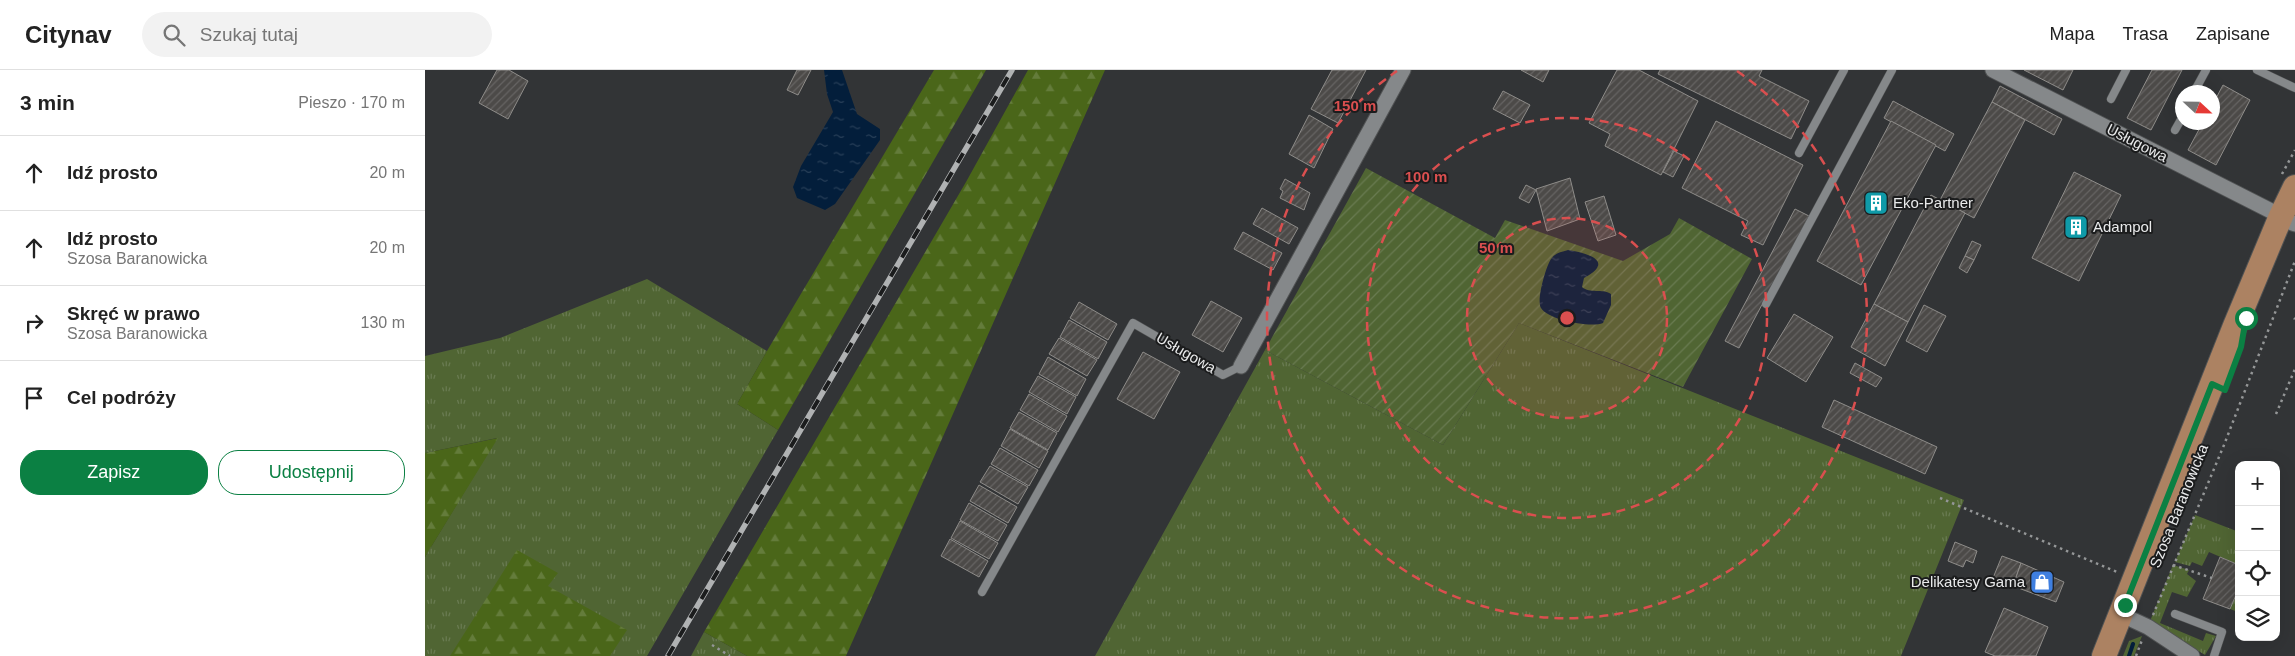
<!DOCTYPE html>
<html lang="pl">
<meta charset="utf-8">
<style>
body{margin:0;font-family:Helvetica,sans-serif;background:#f2f2f2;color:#222}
.controls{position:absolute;right:15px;bottom:15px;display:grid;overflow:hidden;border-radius:10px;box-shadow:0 5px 20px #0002}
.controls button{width:45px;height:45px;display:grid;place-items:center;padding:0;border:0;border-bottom:1px solid #e0e0e0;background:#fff;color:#222;font:25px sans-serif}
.compass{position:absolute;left:1750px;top:15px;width:45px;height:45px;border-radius:50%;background:#fff;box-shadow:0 5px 20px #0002;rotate:112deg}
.stop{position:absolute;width:15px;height:15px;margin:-11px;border:4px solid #0b8043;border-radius:50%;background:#fff}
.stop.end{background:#0b8043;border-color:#fff;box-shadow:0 1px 5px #0008}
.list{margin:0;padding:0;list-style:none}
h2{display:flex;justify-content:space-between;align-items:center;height:65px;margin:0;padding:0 20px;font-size:21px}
h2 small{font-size:16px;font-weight:400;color:#767676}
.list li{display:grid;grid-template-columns:32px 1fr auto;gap:15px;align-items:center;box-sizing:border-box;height:75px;padding:0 20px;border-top:1px solid #e0e0e0}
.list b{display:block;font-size:19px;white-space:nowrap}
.list p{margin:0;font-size:16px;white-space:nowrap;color:#767676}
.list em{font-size:16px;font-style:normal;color:#767676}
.actions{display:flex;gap:10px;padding:15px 20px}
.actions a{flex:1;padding:11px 0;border:1px solid #0b8043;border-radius:20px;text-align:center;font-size:18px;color:#0b8043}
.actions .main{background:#0b8043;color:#fff}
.icon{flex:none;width:28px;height:28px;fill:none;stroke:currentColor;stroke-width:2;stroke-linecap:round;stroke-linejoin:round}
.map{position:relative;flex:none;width:1870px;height:586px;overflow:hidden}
header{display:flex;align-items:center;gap:30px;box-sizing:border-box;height:70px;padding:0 25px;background:#fff;border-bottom:1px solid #e0e0e0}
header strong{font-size:24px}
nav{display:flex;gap:28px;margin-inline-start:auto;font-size:18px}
.search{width:350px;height:45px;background:#f2f2f2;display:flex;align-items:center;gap:12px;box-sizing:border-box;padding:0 18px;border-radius:28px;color:#767676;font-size:19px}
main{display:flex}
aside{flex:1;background:#fff}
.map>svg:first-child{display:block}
</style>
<header>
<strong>Citynav</strong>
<div class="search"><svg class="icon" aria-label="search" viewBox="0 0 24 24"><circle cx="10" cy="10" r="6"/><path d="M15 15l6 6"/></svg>Szukaj tutaj</div>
<nav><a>Mapa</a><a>Trasa</a><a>Zapisane</a></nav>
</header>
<main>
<aside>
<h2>3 min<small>Pieszo · 170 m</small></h2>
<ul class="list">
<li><svg class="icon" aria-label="ahead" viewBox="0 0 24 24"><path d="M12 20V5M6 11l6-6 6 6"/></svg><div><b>Idź prosto</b></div><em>20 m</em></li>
<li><svg class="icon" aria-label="ahead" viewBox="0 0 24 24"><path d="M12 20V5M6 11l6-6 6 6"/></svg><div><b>Idź prosto</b><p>Szosa Baranowicka</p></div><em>20 m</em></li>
<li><svg class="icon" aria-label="right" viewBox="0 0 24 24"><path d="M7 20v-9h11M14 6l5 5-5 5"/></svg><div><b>Skręć w prawo</b><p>Szosa Baranowicka</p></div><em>130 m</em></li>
<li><svg class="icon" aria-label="arrive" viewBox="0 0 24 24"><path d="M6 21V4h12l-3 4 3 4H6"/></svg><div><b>Cel podróży</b></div></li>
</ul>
<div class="actions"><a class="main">Zapisz</a><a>Udostępnij</a></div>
</aside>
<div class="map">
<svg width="1870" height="586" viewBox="0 0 1870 586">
<defs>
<pattern id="grass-tufts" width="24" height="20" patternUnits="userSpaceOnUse" patternTransform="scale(1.25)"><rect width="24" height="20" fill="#506533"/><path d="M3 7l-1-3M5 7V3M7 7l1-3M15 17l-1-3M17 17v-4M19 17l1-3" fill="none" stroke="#697b51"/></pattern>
<pattern id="forest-firs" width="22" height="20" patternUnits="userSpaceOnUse" patternTransform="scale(1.25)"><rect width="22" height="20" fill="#4a6619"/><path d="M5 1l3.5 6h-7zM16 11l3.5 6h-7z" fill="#647c3b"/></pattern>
<pattern id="garden-furrows" width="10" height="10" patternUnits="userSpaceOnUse" patternTransform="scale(1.25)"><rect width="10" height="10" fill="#506533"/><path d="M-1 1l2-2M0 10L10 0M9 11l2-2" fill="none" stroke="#697b51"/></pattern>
<pattern id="water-ripples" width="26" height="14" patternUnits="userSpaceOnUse" patternTransform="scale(1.25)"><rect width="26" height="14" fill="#031e3b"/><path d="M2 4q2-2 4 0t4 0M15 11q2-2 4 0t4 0" fill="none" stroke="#283f58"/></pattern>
<pattern id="building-hatch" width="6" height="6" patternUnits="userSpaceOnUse" patternTransform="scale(1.25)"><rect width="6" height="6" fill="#4c4a48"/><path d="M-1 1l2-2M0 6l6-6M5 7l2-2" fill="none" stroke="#666463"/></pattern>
</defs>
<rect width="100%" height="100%" fill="#323436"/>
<g fill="url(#grass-tufts)">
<polygon points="222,209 342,281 312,334 353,360 222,586 0,586 0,487 72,368 0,383 0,286 75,268"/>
<polygon points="1094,253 1539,430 1476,586 670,586 840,280 1018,375"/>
<polygon points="1770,445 1814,462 1814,495 1784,482 1777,496 1767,492 1765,496 1750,492"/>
<polygon points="1748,495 1764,500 1762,504 1771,511 1762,527 1747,522 1735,553 1778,571 1781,563 1791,566 1780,585 1725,551"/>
<polygon points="1814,518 1814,539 1813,542 1805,539"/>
<polygon points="279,562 322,586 266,586"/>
<polygon points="1717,566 1709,586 1698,586 1704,571"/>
</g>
<g fill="url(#forest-firs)">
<polygon points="509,0 561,0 353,360 312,334 342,281"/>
<polygon points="603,0 680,0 421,586 322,586 279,562 541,112"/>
<polygon points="73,368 0,487 0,383"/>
<polygon points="92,480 133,503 123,516 202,560 185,586 25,586"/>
</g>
<polygon fill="url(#garden-furrows)" points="941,98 1070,168 1080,150 1198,191 1245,164 1254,148 1327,189 1258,317 1094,253 1018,375 840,280"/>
<g fill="url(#water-ripples)">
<polygon points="399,0 417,0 432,44 455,59 455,70 410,134 400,140 372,128 368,117 376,96 408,42 402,24"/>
<path d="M1143,180C1162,183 1191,191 1159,208L1157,217C1165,224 1177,218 1186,224V235L1178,253C1166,258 1123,250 1116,238C1111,231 1121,196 1126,189C1130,183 1136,182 1143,180Z"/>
</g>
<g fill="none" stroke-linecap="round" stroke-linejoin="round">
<polyline stroke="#031e3b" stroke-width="4" points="1704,586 1708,574"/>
</g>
<g fill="url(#building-hatch)" stroke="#8e8c89">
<polygon points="72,0 84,0 103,11 83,49 54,33"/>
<polygon points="372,0 386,0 373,25 362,20"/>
<polygon points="907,0 941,0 913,53 886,39"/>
<polygon points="1096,0 1124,0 1118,12"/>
<polygon points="1192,0 1214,0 1273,31 1236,105 1180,76 1185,64 1164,53"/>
<polygon points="1235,0 1337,0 1334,6 1384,31 1366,69 1233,4"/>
<polygon points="1599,0 1648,0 1638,20"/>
<polygon points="1727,0 1757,0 1726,60 1702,48"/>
<polygon points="1798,15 1825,30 1791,95 1763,80 1778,52 1788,52 1788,34"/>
<polygon points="1575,16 1637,49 1629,65 1567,32"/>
<polygon points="1078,21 1105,35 1095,53 1068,39"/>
<polygon points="1468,31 1529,64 1520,81 1459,48"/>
<polygon points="1567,32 1600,50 1549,148 1515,130"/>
<polygon points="884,45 908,59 889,98 864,84"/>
<polygon points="1291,51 1378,95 1338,175 1316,165 1323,151 1257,118"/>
<polygon points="1466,51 1511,75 1436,215 1392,191"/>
<polygon points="1249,81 1259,86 1248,107 1238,102"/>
<polygon points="1649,102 1696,125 1654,211 1607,188"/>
<polygon points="1145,108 1155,149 1122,161 1111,119"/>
<polygon points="860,109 885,123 879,140 855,128 858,121 855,119"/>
<polygon points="1101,115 1111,120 1104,133 1094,128"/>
<polygon points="1506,125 1540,143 1483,252 1449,234"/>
<polygon points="1179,126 1191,165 1173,171 1160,132"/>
<polygon points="837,138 873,158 864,174 828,154"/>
<polygon points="1370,139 1384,146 1314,278 1300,271"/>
<polygon points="818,162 857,183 848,200 809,179"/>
<polygon points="1547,171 1556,175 1549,190 1540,186"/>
<polygon points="1540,186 1549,190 1542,203 1534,198"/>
<polygon points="786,231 817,248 798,282 767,265"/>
<polygon points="654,232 692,254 683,270 645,248"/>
<polygon points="1449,234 1483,252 1460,296 1426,277"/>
<polygon points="1499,235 1521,246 1502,282 1481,271"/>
<polygon points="1369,244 1408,267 1381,312 1342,288"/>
<polygon points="644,250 682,272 673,289 635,267"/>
<polygon points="634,268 672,290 662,306 624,284"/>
<polygon points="718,282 755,302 729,349 692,329"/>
<polygon points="623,287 661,309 652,326 614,304"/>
<polygon points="1430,293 1457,308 1451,317 1425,303"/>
<polygon points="613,306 651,327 642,344 604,322"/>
<polygon points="604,324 642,346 633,362 595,340"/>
<polygon points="1409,330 1512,377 1500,404 1397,357"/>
<polygon points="594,342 632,363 623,380 585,358"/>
<polygon points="585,359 623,381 614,398 576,376"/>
<polygon points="575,378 613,400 604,416 566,394"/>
<polygon points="565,396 603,417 593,434 555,412"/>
<polygon points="554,415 592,437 583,453 545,431"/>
<polygon points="544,433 582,455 573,471 535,450"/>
<polygon points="535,451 573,473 564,489 526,468"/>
<polygon points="525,469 563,491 554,507 516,486"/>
<polygon points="1530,472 1552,481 1548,493 1541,490 1538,497 1523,491"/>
<polygon points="1577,486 1596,493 1588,516 1568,508"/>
<polygon points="1795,487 1814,495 1814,518 1805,539 1778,529"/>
<polygon points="1596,493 1639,512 1631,532 1588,516"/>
<polygon points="1579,538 1623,557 1611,586 1570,586 1560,582"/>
</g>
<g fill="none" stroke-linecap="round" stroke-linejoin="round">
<g stroke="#505253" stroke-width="9">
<g id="lane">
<polyline points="1832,0 1870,18"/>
<polyline points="1769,22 1781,0"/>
<polyline points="1686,29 1701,0"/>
<polyline points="1750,60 1758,46"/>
<polyline points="1374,83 1419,0"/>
<polyline points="1341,234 1467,0"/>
<polyline points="557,522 708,253 798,305 816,296"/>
<polyline points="1750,544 1797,562 1789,586"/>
</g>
</g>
<g stroke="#505253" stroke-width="17">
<g id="street">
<polyline points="1568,0 1856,146"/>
<polyline points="1867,153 1870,154"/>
<polyline points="816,296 978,0"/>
<polyline points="1708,550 1723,557 1767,586"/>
</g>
</g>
<g stroke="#505253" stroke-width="26">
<polyline id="primary" points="1679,586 1810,256 1856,146 1870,117"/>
</g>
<g stroke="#949697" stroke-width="2.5" stroke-dasharray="2.5 4" stroke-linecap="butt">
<polyline points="1857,104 1870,80"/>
<polyline points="1869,248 1870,249"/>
<polyline points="1851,344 1870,299"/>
<polyline points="1515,428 1692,502"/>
<polyline points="1748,495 1787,508"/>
<polyline points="1728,545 1799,375 1870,191"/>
<polyline points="287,575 305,586"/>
<polyline points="1711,586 1717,570"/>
</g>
<use href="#lane" stroke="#85888a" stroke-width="8"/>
<use href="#street" stroke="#85888a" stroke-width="15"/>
<use href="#primary" stroke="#ac8262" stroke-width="24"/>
<g stroke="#b0b2b3" stroke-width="5.5">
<polyline id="rail" points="243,586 587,0"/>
</g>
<use href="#rail" stroke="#1b1c1d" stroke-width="4" stroke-dasharray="11" stroke-linecap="butt"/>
</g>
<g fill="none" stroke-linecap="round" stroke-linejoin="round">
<polyline stroke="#0b8043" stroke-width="6" points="1700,535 1787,314 1800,320 1816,277 1821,248"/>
</g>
<circle cx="1142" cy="248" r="100" fill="#da4f4f" fill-opacity=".12"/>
<g fill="none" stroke="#da4f4f" stroke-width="2.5" stroke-dasharray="9 6">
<circle cx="1142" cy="248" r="100"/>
<circle cx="1142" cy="248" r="200"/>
<path d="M1312 1A300 300 0 1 1 972 1"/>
</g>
<defs>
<g id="building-square" transform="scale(1.25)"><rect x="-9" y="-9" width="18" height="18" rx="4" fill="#0f9aa8" stroke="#1b1c1d"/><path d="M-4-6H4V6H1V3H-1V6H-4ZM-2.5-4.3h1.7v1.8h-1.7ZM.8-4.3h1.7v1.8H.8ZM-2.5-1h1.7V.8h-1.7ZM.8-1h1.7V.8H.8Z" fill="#fff"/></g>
<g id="shop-square" transform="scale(1.25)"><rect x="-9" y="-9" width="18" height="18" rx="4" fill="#3f7fe0" stroke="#1b1c1d"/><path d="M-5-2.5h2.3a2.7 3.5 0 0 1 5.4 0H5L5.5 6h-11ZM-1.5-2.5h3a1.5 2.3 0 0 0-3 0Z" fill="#fff"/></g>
</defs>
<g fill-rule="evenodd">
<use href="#building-square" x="1451" y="133"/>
<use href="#building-square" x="1651" y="157"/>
<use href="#shop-square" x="1617" y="512"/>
</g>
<g text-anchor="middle" stroke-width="4" stroke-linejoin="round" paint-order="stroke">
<g font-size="15" fill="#e9eaeb" stroke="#1b1c1d">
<text transform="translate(1712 73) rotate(27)" y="5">Usługowa</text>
<text transform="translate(761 283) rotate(30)" y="5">Usługowa</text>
<text transform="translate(1754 436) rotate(-68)" y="5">Szosa Baranowicka</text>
</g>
<g font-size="15" fill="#e9eaeb" stroke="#1b1c1d" text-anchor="start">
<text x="1468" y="138">Eko-Partner</text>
<text x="1668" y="162">Adampol</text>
<text x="1600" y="517" text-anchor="end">Delikatesy Gama</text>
</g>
</g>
<circle cx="1142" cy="248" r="8" fill="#da4f4f" stroke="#1b1c1d" stroke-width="2.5"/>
<g font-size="15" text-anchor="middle" font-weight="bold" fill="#da4f4f" stroke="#1b1c1d" stroke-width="4" stroke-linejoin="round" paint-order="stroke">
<text x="930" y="41">150 m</text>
<text x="1001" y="112">100 m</text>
<text x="1071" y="183">50 m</text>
</g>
</svg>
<div class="controls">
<button>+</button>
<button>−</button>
<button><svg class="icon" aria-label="locate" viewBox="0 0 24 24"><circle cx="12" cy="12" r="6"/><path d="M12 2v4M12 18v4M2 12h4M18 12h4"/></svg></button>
<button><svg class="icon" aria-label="layers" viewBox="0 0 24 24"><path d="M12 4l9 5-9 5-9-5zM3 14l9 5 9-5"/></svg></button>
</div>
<svg class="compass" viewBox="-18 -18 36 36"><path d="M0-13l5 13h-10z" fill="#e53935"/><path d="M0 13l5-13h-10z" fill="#767676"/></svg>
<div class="stop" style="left:1821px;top:248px"></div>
<div class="stop end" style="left:1700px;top:535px"></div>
</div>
</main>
